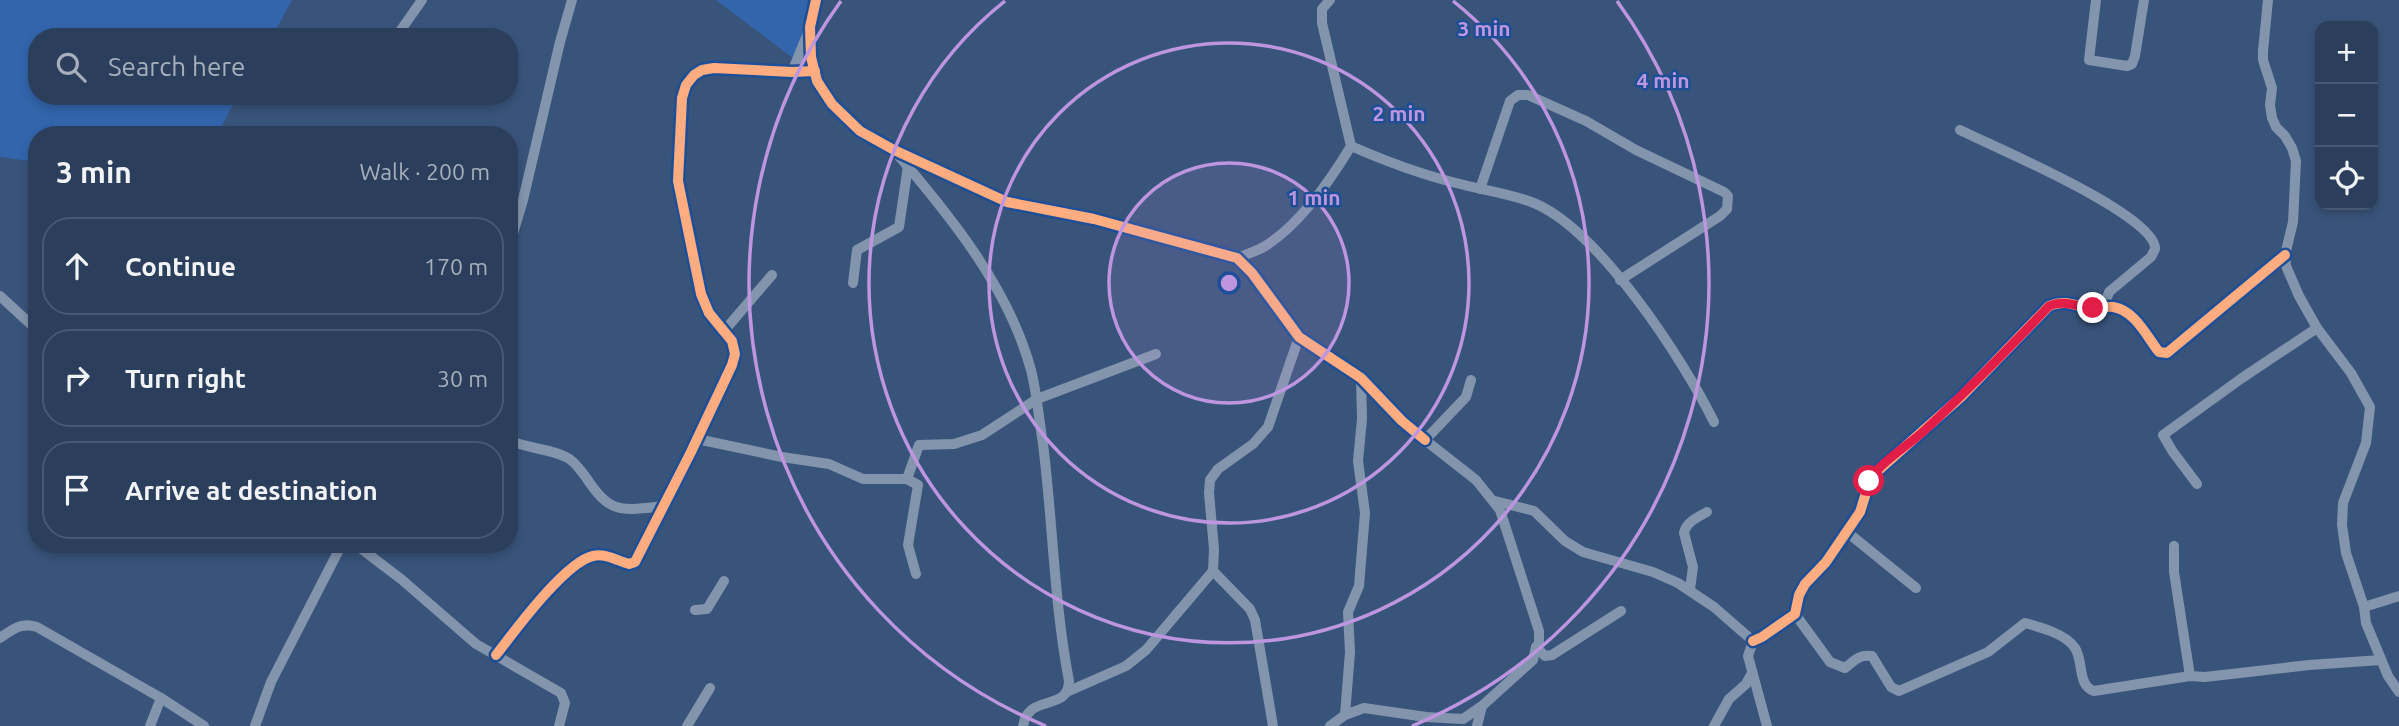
<!DOCTYPE html>
<meta charset="utf-8">
<style>
body{margin:0;font-family:Ubuntu,sans-serif;background:#334662;color:#f1f3f6}
.controls{position:absolute;right:21px;top:21px;display:grid;overflow:hidden;border-radius:14px;box-shadow:0 4px 10px #0003}
.controls button{width:63px;height:63px;display:grid;place-items:center;padding:0;border:0;border-bottom:2px solid #475872;background:#2b3f5c;color:#f1f3f6;font:35px sans-serif}
.stop{position:absolute;width:21px;height:21px;margin:-16px;border:5px solid #e11d48;border-radius:50%;background:#fff}
.stop.end{background:#e11d48;border-color:#fff;box-shadow:0 2px 7px #0008}
.list{margin:0;padding:0;list-style:none}
h2{display:flex;justify-content:space-between;align-items:center;height:91px;margin:0;padding:0 28px;font-size:30px}
h2 small{font-size:23px;font-weight:400;color:#a6afbb}
.list li{display:grid;grid-template-columns:46px 1fr auto;gap:21px;align-items:center;box-sizing:border-box;height:98px;margin:0 14px 14px;padding:0 14px;border:2px solid #475872;border-radius:28px}
.list b{display:block;font-size:26px;white-space:nowrap}
.list em{font-size:23px;font-style:normal;color:#a6afbb}
.icon{flex:none;width:38px;height:38px;fill:none;stroke:currentColor;stroke-width:2;stroke-linecap:round;stroke-linejoin:round}
.map{position:relative;flex:none;width:2399px;height:726px;overflow:hidden}
.search{position:absolute;background:#2b3f5c;box-shadow:0 4px 10px #0003;left:28px;top:28px;width:490px;height:77px;display:flex;align-items:center;gap:18px;box-sizing:border-box;padding:0 24px;border-radius:28px;color:#a6afbb;font-size:26px}
.panel{position:absolute;background:#2b3f5c;box-shadow:0 4px 10px #0003;left:28px;top:126px;width:490px;height:427px;border-radius:28px}
.map>svg:first-child{display:block}
</style>
<div class="map">
<svg width="2399" height="726" viewBox="0 0 2399 726">
<rect width="100%" height="100%" fill="#39547b"/>
<g fill="#3365ac">
<polygon points="0,0 292,0 272,37 37,37 37,96 238,96 217,135 37,135 37,162 0,157"/>
<polygon points="716,0 808,0 802,65"/>
</g>
<g fill="none" stroke-linecap="round" stroke-linejoin="round">
<g stroke="#8395ad" stroke-width="10">
<polyline points="816,0 810,27 811,57 817,81 832,104 860,131 894,150 1007,202 1094,219 1237,258 1252,273 1299,337 1361,378 1402,421 1425,440"/>
<polyline points="2096,0 2089,60 2127,66 2132,64 2135,56 2144,0"/>
<polyline points="2268,0 2263,51 2263,60 2272,88 2270,105 2272,118 2276,127 2285,136 2292,148 2296,161 2293,222 2285,255 2286,266 2299,296 2317,328 2351,373 2370,407 2366,443 2343,503 2342,525 2346,553 2364,607 2366,623 2388,676 2399,692"/>
<polyline points="396,37 422,0"/>
<polyline points="792,72 808,33"/>
<path d="M1960,130C1992,146 2157,215 2155,249L2151,257L2109,292L2104,307"/>
<path d="M1351,146C1385,161 1420,174 1456,183C1482,190 1509,193 1534,203C1599,230 1683,359 1714,422"/>
<path d="M898,155C952,218 1009,289 1031,370C1037,394 1039,420 1043,444C1053,523 1054,603 1069,681C1068,713 1029,692 1023,726"/>
<polyline points="1480,189 1510,101 1518,95 1528,95 1586,121 1636,150 1724,192 1728,196 1727,209 1720,216 1620,280"/>
<polyline points="509,247 523,200 560,42 572,0"/>
<path d="M1237,258C1247,254 1258,251 1267,245C1302,222 1330,181 1351,146L1322,23V9L1330,0"/>
<polyline points="853,283 857,250 899,227 908,166"/>
<polyline points="0,296 37,330"/>
<polyline points="724,331 772,275"/>
<polyline points="1471,380 1466,397 1425,440 1476,480 1500,510 1539,631 1539,643 1536,647 1533,660 1482,706 1477,726"/>
<polyline points="697,439 782,457 829,464 863,479 907,479 918,485 908,545 916,574"/>
<path d="M509,440C527,449 548,448 566,457C575,461 579,469 585,476C610,514 619,511 663,506"/>
<polyline points="907,479 919,445 954,444 982,435 1037,399 1156,354"/>
<polyline points="2197,484 2173,452 2163,435 2242,378 2317,328"/>
<polyline points="1495,501 1534,511 1565,541 1583,552 1653,572 1678,583 1714,607 1753,641"/>
<polyline points="1847,532 1916,588"/>
<polyline points="355,544 401,579 476,644 561,693 565,703 559,726"/>
<polyline points="2174,546 2174,572 2190,676"/>
<polyline points="1213,571 1250,609 1255,620 1273,726"/>
<path d="M1690,589L1693,567L1684,533C1686,522 1698,517 1707,512"/>
<polyline points="2364,607 2399,596"/>
<polyline points="695,610 707,609 724,581"/>
<path d="M1795,614L1830,662L1845,668C1854,661 1859,654 1872,656L1891,687L1899,691L1988,652L2025,623C2040,627 2066,634 2075,648C2084,662 2077,685 2094,691L2190,676L2205,677L2309,665L2381,660"/>
<path d="M0,638C13,629 21,622 37,627L161,698L204,726"/>
<path d="M1753,641L1762,637L1795,614L1799,595L1805,584L1826,562L1860,512L1871,477L1961,397L2049,306C2063,300 2072,304 2086,308C2095,310 2104,306 2113,307C2135,310 2147,337 2159,352L2167,353L2285,255"/>
<polyline points="1753,641 1748,656 1767,726"/>
<polyline points="1536,647 1545,656 1552,655 1621,611"/>
<path d="M496,655C514,632 565,562 593,556C606,553 617,561 629,564L635,562L691,452L732,365L735,354L732,341L709,313L701,294L678,181L682,98L686,85L694,75L702,70L714,68L792,72L815,71"/>
<polyline points="1069,691 1126,666 1146,650 1213,571 1214,549 1209,493 1210,480 1218,469 1253,444 1268,427 1299,337"/>
<polyline points="1345,715 1350,652 1348,612 1359,586 1365,513 1358,461 1362,419 1361,378"/>
<polyline points="150,726 161,698"/>
<polyline points="255,726 271,682 342,544"/>
<polyline points="687,726 710,688"/>
<polyline points="1330,726 1345,715 1364,708 1426,717 1463,719 1482,706"/>
<polyline points="1714,726 1729,699 1746,684 1752,673"/>
</g>
<g stroke="#1e4f96" stroke-width="15">
<g id="cycleway">
<polyline points="816,0 810,27 811,57 817,81 832,104 860,131 894,150 1007,202 1094,219 1237,258 1252,273 1299,337 1361,378 1402,421 1425,440"/>
<path d="M1753,641L1762,637L1795,614L1799,595L1805,584L1826,562L1860,512L1871,477L1961,397L2049,306C2063,300 2072,304 2086,308C2095,310 2104,306 2113,307C2135,310 2147,337 2159,352L2167,353L2285,255"/>
<path d="M496,655C514,632 565,562 593,556C606,553 617,561 629,564L635,562L691,452L732,365L735,354L732,341L709,313L701,294L678,181L682,98L686,85L694,75L702,70L714,68L792,72L815,71"/>
</g>
</g>
<use href="#cycleway" stroke="#ffac80" stroke-width="10"/>
</g>
<g fill="none" stroke-linecap="round" stroke-linejoin="round">
<path stroke="#e11d48" stroke-width="9" d="M1869,481C1879,463 1909,445 1925,430C1968,390 2009,348 2049,306C2065,299 2077,307 2093,308"/>
</g>
<circle cx="1229" cy="283" r="120" fill="#bd96df" fill-opacity=".12"/>
<g fill="none" stroke="#bd96df" stroke-width="3.5">
<circle cx="1229" cy="283" r="120"/>
<circle cx="1229" cy="283" r="240"/>
<path d="M1453 1A360 360 0 1 1 1005 1"/>
<path d="M1046 726A479 479 0 0 1 841 1M1617 1A479 479 0 0 1 1412 726"/>
</g>
<circle cx="1229" cy="283" r="10" fill="#bd96df" stroke="#1e4f96" stroke-width="3.5"/>
<g font-size="21" text-anchor="middle" font-weight="bold" fill="#bd96df" stroke="#1e4f96" stroke-width="5" stroke-linejoin="round" paint-order="stroke">
<text x="1484" y="36">3 min</text>
<text x="1663" y="88">4 min</text>
<text x="1399" y="121">2 min</text>
<text x="1314" y="205">1 min</text>
</g>
</svg>
<div class="controls">
<button>+</button>
<button>−</button>
<button><svg class="icon" aria-label="locate" viewBox="0 0 24 24"><circle cx="12" cy="12" r="6"/><path d="M12 2v4M12 18v4M2 12h4M18 12h4"/></svg></button>
</div>
<div class="stop" style="left:1869px;top:481px"></div>
<div class="stop end" style="left:2093px;top:308px"></div>
<div class="search"><svg class="icon" aria-label="search" viewBox="0 0 24 24"><circle cx="10" cy="10" r="6"/><path d="M15 15l6 6"/></svg>Search here</div>
<section class="panel">
<h2>3 min<small>Walk · 200 m</small></h2>
<ul class="list">
<li><svg class="icon" aria-label="ahead" viewBox="0 0 24 24"><path d="M12 20V5M6 11l6-6 6 6"/></svg><div><b>Continue</b></div><em>170 m</em></li>
<li><svg class="icon" aria-label="right" viewBox="0 0 24 24"><path d="M7 20v-9h11M14 6l5 5-5 5"/></svg><div><b>Turn right</b></div><em>30 m</em></li>
<li><svg class="icon" aria-label="arrive" viewBox="0 0 24 24"><path d="M6 21V4h12l-3 4 3 4H6"/></svg><div><b>Arrive at destination</b></div></li>
</ul>
</section>
</div>
